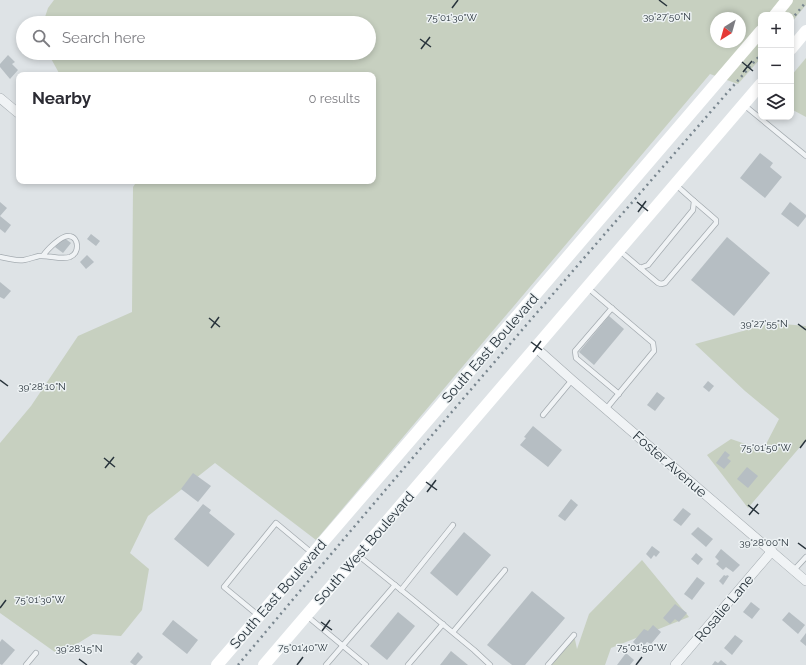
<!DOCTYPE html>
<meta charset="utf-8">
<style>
body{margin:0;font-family:Raleway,sans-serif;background:#f7f7f7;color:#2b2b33}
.controls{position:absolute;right:12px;top:12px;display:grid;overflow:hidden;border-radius:8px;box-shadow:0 2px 6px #0003}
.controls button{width:36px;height:36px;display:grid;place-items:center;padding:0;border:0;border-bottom:1px solid #e1e1e2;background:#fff;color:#2b2b33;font:20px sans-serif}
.compass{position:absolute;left:710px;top:12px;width:36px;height:36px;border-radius:50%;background:#fff;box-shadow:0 2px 6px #0003;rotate:217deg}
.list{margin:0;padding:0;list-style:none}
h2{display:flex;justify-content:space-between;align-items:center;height:52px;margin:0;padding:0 16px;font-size:17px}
h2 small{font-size:13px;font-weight:400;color:#7c7c81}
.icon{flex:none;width:22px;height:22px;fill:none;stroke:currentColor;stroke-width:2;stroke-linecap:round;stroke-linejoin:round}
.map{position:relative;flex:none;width:806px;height:665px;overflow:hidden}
.search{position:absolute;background:#fff;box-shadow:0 2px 6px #0003;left:16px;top:16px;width:360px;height:44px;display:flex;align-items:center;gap:10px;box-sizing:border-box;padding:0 14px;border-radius:22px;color:#7c7c81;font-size:15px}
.panel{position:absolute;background:#fff;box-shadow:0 2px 6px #0003;left:16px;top:72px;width:360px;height:112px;border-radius:8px}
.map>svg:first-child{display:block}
</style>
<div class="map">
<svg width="806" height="665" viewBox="0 0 806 665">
<rect width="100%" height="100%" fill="#dee3e6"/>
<g fill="#c7d0c0" fill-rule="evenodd">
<path d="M54,0H806V5L791,23V15H761V58L738,84L710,74L316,540L215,463L148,516L130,553L149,569L142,610L121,636L93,634L59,655L0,613V443L31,406L78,336L132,312L133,187L137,181H373V75H60L48,53H369V23H43L48,8ZM716,18H740V42H716Z"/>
<polygon points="806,58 806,117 791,109 791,76"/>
<polygon points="772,323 806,326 806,440 748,508 707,455 731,439 763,450 779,419 745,391 695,344"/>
<polygon points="642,560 689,617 611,648 605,665 551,665 574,635 577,649 589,614"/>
</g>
<g fill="#b6bec3">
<polygon points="8,55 15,62 12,64 18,70 10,79 0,67 0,64"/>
<polygon points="760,153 773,163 770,167 782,177 765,198 740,178"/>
<polygon points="0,202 7,208 0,216 11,225 5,233 0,229"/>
<polygon points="790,202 806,215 806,217 798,227 781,214"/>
<polygon points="91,234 100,241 96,246 87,239"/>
<polygon points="63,237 71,243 63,253 55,247"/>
<polygon points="727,237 770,273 734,316 691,280"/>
<polygon points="87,255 94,262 86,269 80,262"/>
<polygon points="0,282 11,291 4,299 0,297"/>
<polygon points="609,316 624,329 594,365 579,352"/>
<polygon points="708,381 714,386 709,392 703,387"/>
<polygon points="657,392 665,398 655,411 647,405"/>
<polygon points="533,426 562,450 548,467 520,445 526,438 524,437"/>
<polygon points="725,451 730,455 727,458 731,461 724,469 716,463"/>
<polygon points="747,467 758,476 748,488 737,479"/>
<polygon points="193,473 211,486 198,502 181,489"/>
<polygon points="571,499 578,505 565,521 558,516"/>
<polygon points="203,504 211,510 209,513 235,534 208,567 174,539"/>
<polygon points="683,508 691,514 681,526 673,520"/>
<polygon points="698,527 713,539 706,547 691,534"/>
<polygon points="464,532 491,555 457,596 430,573"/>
<polygon points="652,546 660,552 656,557 654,555 651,559 646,554"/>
<polygon points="721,549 740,565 733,572 726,567 723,570 716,564 719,561 715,557"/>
<polygon points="696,553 703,559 698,565 691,559"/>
<polygon points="724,575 726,576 727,575 729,576 723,585 719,581"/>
<polygon points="697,577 705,583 692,600 684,594"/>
<polygon points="532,591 565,618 525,665 512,665 487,645"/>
<polygon points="751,602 760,609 752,619 743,612"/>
<polygon points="675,604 687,613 679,622 675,619 670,624 663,618"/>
<polygon points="398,612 415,626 387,660 370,646"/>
<polygon points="789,612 805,625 798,634 782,620"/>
<polygon points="173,620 198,640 187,654 162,634"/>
<polygon points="653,625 661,632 651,644 647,642 641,649 633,642 644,629 648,631"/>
<polygon points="806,633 806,646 800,641"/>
<polygon points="735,635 743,641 732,655 724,648"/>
<polygon points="2,639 15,650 2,665 0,664 0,642"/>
<polygon points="451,651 468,665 440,665"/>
<polygon points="138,652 143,657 136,665 134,665 130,662"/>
<polygon points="626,653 634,660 630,665 617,665"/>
<polygon points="721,660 727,665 712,665 715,661 718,663"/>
</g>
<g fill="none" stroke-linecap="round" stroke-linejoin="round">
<g stroke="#a4abb0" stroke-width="6">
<g id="lane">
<polyline points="744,105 806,156"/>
<polyline points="620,251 640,268 648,265 693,210 694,201 676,185"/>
<path d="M0,257C8,259 16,261 24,260C30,259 34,257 39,256C49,255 61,260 70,257C80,253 79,237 69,236C61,235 46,251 43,256"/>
<polyline points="640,268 658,283 661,284 665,283 716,223 716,220 708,213 694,201"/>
<polyline points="588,288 653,343 654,351 606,409"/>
<polyline points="612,308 575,351 576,358 619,394"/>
<polyline points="543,415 572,380"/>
<polyline points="359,556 411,598 474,650 490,665"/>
<polyline points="794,570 806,557"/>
<polyline points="401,590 453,525"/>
<polyline points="259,616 224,587 276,523 312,553"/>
<polyline points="307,616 366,665"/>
<polyline points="453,632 505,570"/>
<polyline points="26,665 36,653"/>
<polyline points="326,665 395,585"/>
<polyline points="408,665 443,624"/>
<polyline points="548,665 574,635"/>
</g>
</g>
<g stroke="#a4abb0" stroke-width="10">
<g id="street">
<polyline points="0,98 18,113"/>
<polyline points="535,347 572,380 806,581"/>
<polyline points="675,665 772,551"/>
</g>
</g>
<use href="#lane" stroke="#f0f3f5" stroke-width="4.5"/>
<use href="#street" stroke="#f0f3f5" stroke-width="9"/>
<g stroke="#fff" stroke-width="12">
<polyline points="775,15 787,0"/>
<polyline points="791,49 806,31"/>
<polyline points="217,665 433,414 761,31"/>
<polyline points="264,665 761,84"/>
</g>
<g stroke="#79868f" stroke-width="2.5" stroke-dasharray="2 4" stroke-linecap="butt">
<polyline points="791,20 806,2"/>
<path d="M238,665C410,459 585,256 761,54"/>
</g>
</g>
<path fill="none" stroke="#29343c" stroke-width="1.5" d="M659,0L667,6M452,8L458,0M420,39L431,47M421,49L430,37M742,62L753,71M743,72L752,61M637,202L648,211M638,212L646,201M209,318L220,327M798,324L806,330M211,328L219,317M531,342L542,350M533,352L541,341M0,380L8,386M800,448L806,440M104,458L115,467M105,468L114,457M426,482L437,490M427,492L436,480M748,505L759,514M749,515L758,504M798,543L806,549M0,608L6,600M321,622L332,630M322,631L330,620M79,659L87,665M297,665L303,657M636,665L642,657"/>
<g text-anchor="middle" stroke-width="3" stroke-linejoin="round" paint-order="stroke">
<g font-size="14" fill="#29343c" stroke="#edf2f4">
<text transform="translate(490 348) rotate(-49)" y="5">South East Boulevard</text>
<text transform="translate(670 464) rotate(41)" y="5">Foster Avenue</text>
<text transform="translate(364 548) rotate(-49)" y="5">South West Boulevard</text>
<text transform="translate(278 594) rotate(-49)" y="5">South East Boulevard</text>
<text transform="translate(724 608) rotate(-50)" y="5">Rosalie Lane</text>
</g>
</g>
<g font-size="10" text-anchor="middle" fill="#29343c" stroke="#edf2f4" stroke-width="3" stroke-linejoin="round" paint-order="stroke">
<text x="667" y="20">39°27'50"N</text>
<text x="452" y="21">75°01'30"W</text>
<text x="764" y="327">39°27'55"N</text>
<text x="42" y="390">39°28'10"N</text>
<text x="766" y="451">75°01'50"W</text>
<text x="764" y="546">39°28'00"N</text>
<text x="40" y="603">75°01'30"W</text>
<text x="303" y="651">75°01'40"W</text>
<text x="642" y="651">75°01'50"W</text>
<text x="79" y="652">39°28'15"N</text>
</g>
</svg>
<div class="controls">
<button>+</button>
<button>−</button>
<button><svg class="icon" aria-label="layers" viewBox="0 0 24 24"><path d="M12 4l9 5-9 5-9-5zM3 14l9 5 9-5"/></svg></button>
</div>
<svg class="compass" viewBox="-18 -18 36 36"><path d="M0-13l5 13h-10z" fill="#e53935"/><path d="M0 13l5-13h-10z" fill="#7c7c81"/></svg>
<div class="search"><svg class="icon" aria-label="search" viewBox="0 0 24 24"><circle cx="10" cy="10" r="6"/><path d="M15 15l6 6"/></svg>Search here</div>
<section class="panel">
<h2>Nearby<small>0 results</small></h2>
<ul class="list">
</ul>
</section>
</div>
